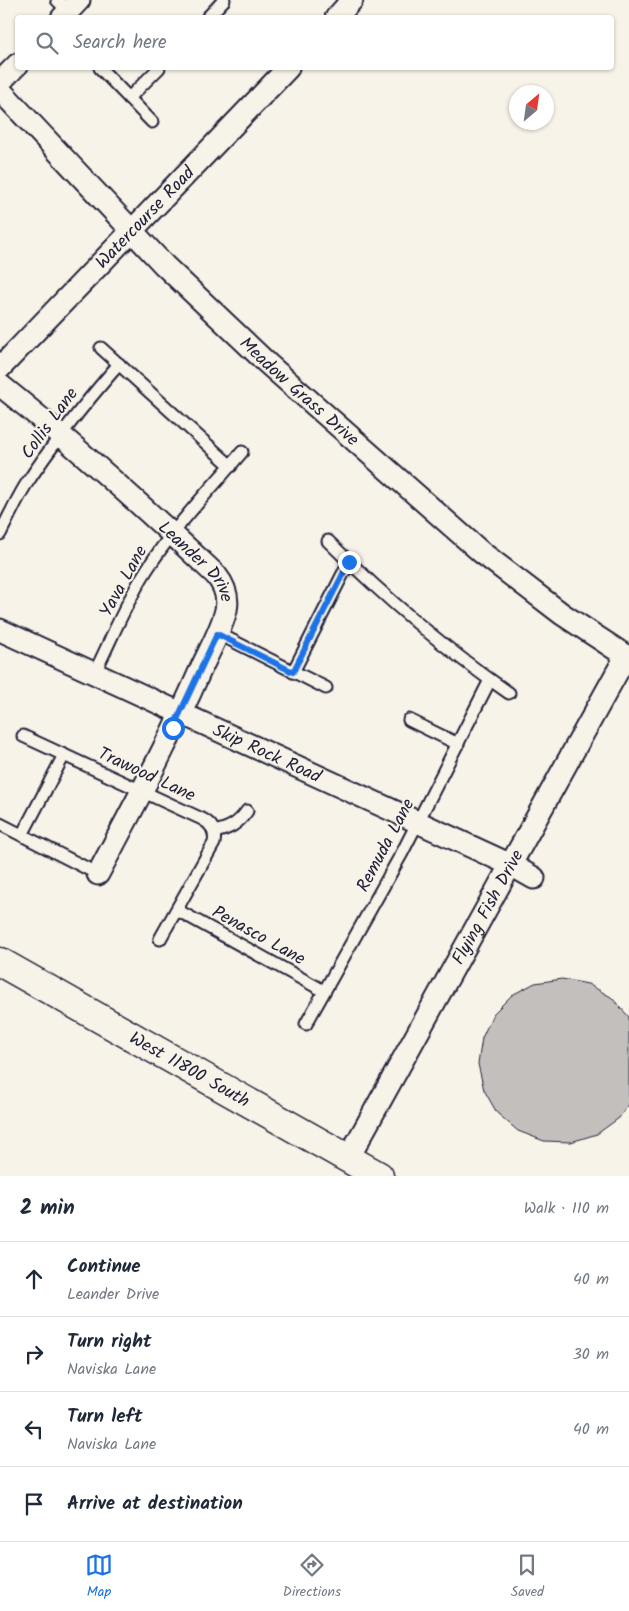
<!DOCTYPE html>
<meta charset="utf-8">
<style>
body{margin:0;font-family:Kalam,sans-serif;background:#f2f2f3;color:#1f2937}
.compass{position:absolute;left:509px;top:85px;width:45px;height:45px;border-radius:50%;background:#fff;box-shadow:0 1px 4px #0004;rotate:29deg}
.stop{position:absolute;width:15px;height:15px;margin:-11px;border:4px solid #1a73e8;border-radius:50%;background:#fff}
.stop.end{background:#1a73e8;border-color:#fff;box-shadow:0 1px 5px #0008}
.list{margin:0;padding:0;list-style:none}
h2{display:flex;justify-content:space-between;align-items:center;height:65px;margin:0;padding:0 20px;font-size:21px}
h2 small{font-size:16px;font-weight:400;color:#747a83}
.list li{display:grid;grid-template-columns:32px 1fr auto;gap:15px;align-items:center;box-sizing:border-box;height:75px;padding:0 20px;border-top:1px solid #e0e1e3}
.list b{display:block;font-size:19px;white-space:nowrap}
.list p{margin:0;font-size:16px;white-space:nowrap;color:#747a83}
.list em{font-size:16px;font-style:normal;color:#747a83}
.icon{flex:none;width:28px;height:28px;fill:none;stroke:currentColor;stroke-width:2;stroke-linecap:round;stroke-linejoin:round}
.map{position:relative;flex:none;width:629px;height:1176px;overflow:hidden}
.search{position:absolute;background:#fff;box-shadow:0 1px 4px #0004;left:15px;right:15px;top:15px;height:55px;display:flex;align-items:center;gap:12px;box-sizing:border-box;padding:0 18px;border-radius:5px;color:#747a83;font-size:19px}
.sheet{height:365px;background:#fff}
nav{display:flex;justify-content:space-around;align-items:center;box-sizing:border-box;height:70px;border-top:1px solid #e0e1e3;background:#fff;font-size:14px;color:#747a83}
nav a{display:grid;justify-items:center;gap:2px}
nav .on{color:#1a73e8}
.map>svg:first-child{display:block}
</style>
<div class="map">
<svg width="629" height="1176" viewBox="0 0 629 1176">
<rect width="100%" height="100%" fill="#f7f3e8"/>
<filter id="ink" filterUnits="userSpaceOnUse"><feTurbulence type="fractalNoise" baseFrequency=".02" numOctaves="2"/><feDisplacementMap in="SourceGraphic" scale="10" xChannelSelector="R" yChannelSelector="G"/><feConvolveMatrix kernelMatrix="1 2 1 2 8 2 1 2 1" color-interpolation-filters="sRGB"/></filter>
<g filter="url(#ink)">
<polygon fill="#c2bfbd" stroke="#22223b" points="562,979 588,984 611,997 629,1017 629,1104 619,1118 597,1134 571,1142 544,1141 518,1131 497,1113 484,1090 478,1064 482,1038 493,1014 512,995 535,983"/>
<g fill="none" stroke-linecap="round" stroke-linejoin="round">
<g stroke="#22223b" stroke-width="15">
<g id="service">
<polyline points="57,0 68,11"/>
<polyline points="207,18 224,0"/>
<polyline points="100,68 152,122"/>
<polyline points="129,98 159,68"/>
<polyline points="101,348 231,466"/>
<path d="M0,534C8,518 16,501 25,486C53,443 85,403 119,364"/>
<path d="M328,541C385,598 442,647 509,693"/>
<polyline points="217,633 326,688"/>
<polyline points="293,672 349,562"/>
<path d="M94,674C111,640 125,604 146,571C173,528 209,491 242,452"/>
<polyline points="409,720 458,744"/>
<path d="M23,736L202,819C212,824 216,832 214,843L160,939"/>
<polyline points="0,824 98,874"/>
<path d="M214,832C229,829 238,824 247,811"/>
<polyline points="22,835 64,755"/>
<polyline points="177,910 324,991"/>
<polyline points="306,1024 402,853 490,680"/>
</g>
</g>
<g stroke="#22223b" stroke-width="25">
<g id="minor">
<polyline points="62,18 79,0"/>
<polyline points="336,18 352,0"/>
<polyline points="0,82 18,64"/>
<path id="s1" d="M0,90L164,265L268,364L481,552L562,614L629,658"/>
<path id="s2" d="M0,368L288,68"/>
<path id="s3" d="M0,385C75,445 146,509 216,575C224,585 229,596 226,610C222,629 207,655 199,673C169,742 133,808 98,874"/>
<path id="s4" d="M0,630L511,865L534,878"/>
<path id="s5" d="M348,1159L626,656"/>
</g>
</g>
<g stroke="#22223b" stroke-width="31">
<g id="primary">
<path id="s6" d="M0,962L379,1176"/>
</g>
</g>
<use href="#service" stroke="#f7f3e8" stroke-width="11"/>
<use href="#minor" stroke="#f7f3e8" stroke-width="21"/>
<use href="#primary" stroke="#f7f3e8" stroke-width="28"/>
</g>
</g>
<g fill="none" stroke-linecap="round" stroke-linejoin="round" filter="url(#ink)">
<polyline stroke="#1a73e8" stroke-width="6" points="173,728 217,634 293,672 349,562"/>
</g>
<g text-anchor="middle" stroke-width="4.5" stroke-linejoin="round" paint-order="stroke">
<g font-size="18" fill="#22223b" stroke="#f7f3e8">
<text dy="6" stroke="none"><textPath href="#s2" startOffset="209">Watercourse Road</textPath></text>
<text dy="6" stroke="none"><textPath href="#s1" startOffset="425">Meadow Grass Drive</textPath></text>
<text transform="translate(49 423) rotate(-54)" y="6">Collis Lane</text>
<text dy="6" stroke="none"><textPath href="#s3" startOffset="265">Leander Drive</textPath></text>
<text transform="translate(123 581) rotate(-61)" y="6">Yava Lane</text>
<text dy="6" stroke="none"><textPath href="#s4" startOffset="294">Skip Rock Road</textPath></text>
<text transform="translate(147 774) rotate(25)" y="6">Trawood Lane</text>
<text transform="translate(385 845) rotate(-62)" y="6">Remuda Lane</text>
<text dy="6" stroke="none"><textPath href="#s5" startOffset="288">Flying Fish Drive</textPath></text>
<text transform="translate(259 935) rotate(29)" y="6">Penasco Lane</text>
<text dy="6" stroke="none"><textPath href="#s6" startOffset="218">West 11800 South</textPath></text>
</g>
</g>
</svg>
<svg class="compass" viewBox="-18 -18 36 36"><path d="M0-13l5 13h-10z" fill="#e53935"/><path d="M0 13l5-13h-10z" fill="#747a83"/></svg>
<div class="stop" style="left:173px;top:728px"></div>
<div class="stop end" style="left:349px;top:562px"></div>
<div class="search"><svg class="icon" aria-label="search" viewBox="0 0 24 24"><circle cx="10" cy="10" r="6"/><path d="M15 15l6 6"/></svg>Search here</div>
</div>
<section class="sheet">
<h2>2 min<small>Walk · 110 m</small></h2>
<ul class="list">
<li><svg class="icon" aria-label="ahead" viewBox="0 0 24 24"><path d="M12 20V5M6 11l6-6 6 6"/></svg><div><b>Continue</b><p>Leander Drive</p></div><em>40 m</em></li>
<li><svg class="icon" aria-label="right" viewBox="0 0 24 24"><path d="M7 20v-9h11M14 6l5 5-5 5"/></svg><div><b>Turn right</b><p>Naviska Lane</p></div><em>30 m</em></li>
<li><svg class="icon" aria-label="left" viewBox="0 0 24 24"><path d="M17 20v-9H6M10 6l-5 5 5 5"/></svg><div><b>Turn left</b><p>Naviska Lane</p></div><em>40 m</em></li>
<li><svg class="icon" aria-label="arrive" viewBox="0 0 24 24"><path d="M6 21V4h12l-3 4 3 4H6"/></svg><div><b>Arrive at destination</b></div></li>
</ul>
</section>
<nav>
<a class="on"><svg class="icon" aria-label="map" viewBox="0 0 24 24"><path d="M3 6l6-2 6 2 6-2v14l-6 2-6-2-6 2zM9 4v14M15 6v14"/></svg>Map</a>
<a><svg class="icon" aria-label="directions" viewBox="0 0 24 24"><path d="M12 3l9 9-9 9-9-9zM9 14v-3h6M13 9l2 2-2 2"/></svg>Directions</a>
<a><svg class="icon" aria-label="saved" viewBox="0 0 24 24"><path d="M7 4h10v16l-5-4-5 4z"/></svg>Saved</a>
</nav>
